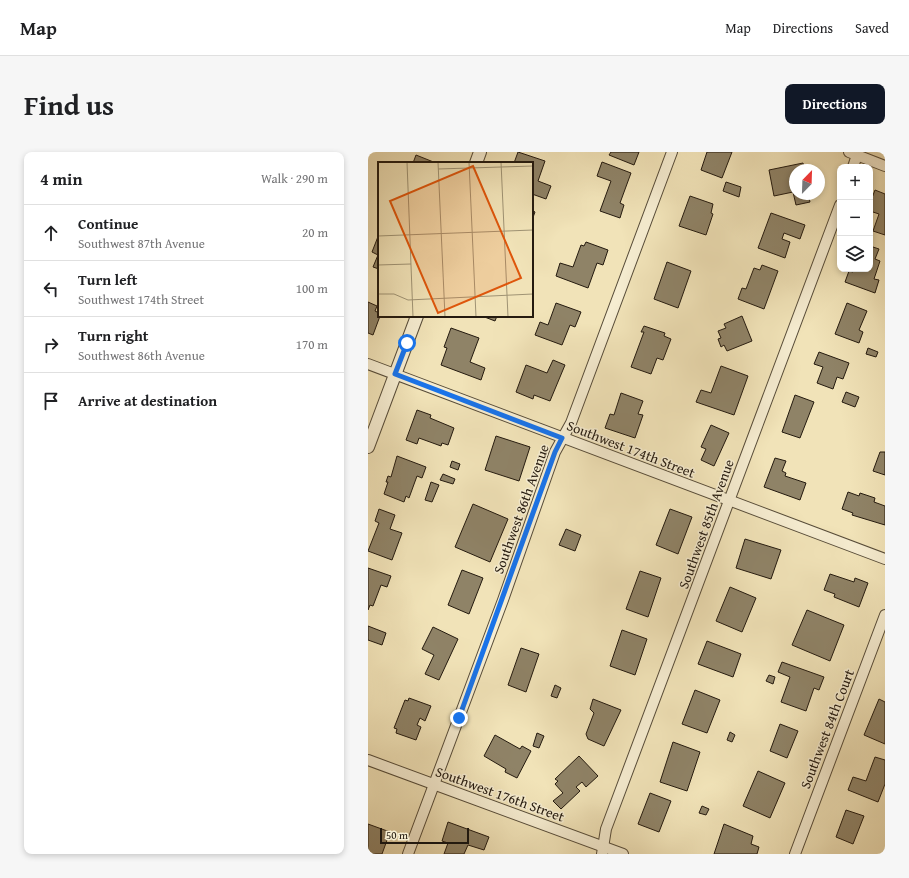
<!DOCTYPE html>
<meta charset="utf-8">
<style>
body{margin:0;font-family:"Gentium Book Plus",serif;background:#f6f6f6;color:#202124}
.controls{position:absolute;right:12px;top:12px;display:grid;overflow:hidden;border-radius:8px;box-shadow:0 2px 6px #0003}
.controls button{width:36px;height:36px;display:grid;place-items:center;padding:0;border:0;border-bottom:1px solid #e0e0e0;background:#fff;color:#202124;font:20px sans-serif}
.compass{position:absolute;left:421px;top:12px;width:36px;height:36px;border-radius:50%;background:#fff;box-shadow:0 2px 6px #0003;rotate:23deg}
.scale{position:absolute;left:12px;bottom:10px;width:89px;box-sizing:border-box;padding-left:4px;border:2px solid #241a0f;border-top:0;font-size:11px;line-height:14px;white-space:nowrap;color:#241a0f;-webkit-text-stroke:3px #f6edd1;paint-order:stroke}
.stop{position:absolute;width:12px;height:12px;margin:-9px;border:3px solid #1a73e8;border-radius:50%;background:#fff}
.stop.end{background:#1a73e8;border-color:#fff;box-shadow:0 1px 4px #0008}
.list{margin:0;padding:0;list-style:none}
h2{display:flex;justify-content:space-between;align-items:center;height:52px;margin:0;padding:0 16px;font-size:17px}
h2 small{font-size:13px;font-weight:400;color:#757577}
.list li{display:grid;grid-template-columns:26px 1fr auto;gap:12px;align-items:center;box-sizing:border-box;height:56px;padding:0 16px;border-top:1px solid #e0e0e0}
.list b{display:block;font-size:15px;white-space:nowrap}
.list p{margin:0;font-size:13px;white-space:nowrap;color:#757577}
.list em{font-size:13px;font-style:normal;color:#757577}
.icon{flex:none;width:22px;height:22px;fill:none;stroke:currentColor;stroke-width:2;stroke-linecap:round;stroke-linejoin:round}
.map{position:relative;flex:none;width:517px;height:702px;overflow:hidden;border-radius:8px}
header{display:flex;align-items:center;gap:24px;box-sizing:border-box;height:56px;padding:0 20px;background:#fff;border-bottom:1px solid #e0e0e0}
header strong{font-size:19px}
nav{display:flex;gap:22px;margin-inline-start:auto;font-size:14px}
.intro{display:flex;align-items:center;justify-content:space-between;box-sizing:border-box;height:96px;padding:0 24px}
h1{margin:0;font-size:28px}
.button{padding:10px 18px;border-radius:8px;background:#111827;color:#fff;font-size:14px;font-weight:700}
main{display:flex;gap:24px;padding:0 24px}
aside{flex:1;background:#fff;border-radius:8px;box-shadow:0 2px 6px #0003}
.map>svg:first-child{display:block}
</style>
<header>
<strong>Map</strong>
<nav><a>Map</a><a>Directions</a><a>Saved</a></nav>
</header>
<div class="intro"><h1>Find us</h1><a class="button">Directions</a></div>
<main>
<aside>
<h2>4 min<small>Walk · 290 m</small></h2>
<ul class="list">
<li><svg class="icon" aria-label="ahead" viewBox="0 0 24 24"><path d="M12 20V5M6 11l6-6 6 6"/></svg><div><b>Continue</b><p>Southwest 87th Avenue</p></div><em>20 m</em></li>
<li><svg class="icon" aria-label="left" viewBox="0 0 24 24"><path d="M17 20v-9H6M10 6l-5 5 5 5"/></svg><div><b>Turn left</b><p>Southwest 174th Street</p></div><em>100 m</em></li>
<li><svg class="icon" aria-label="right" viewBox="0 0 24 24"><path d="M7 20v-9h11M14 6l5 5-5 5"/></svg><div><b>Turn right</b><p>Southwest 86th Avenue</p></div><em>170 m</em></li>
<li><svg class="icon" aria-label="arrive" viewBox="0 0 24 24"><path d="M6 21V4h12l-3 4 3 4H6"/></svg><div><b>Arrive at destination</b></div></li>
</ul>
</aside>
<div class="map">
<svg width="517" height="702" viewBox="0 0 517 702">
<rect width="100%" height="100%" fill="#f1e3b8"/>
<filter id="stains"><feTurbulence type="fractalNoise" baseFrequency=".005" numOctaves="4"/><feColorMatrix values="0 0 0 0 .2 0 0 0 0 .09 0 0 0 0 .02 0 0 0 .5 -.17"/></filter>
<radialGradient id="worn" r=".72"><stop offset=".6" stop-color="#630" stop-opacity="0"/><stop offset="1" stop-color="#630" stop-opacity=".3"/></radialGradient>
<g fill="#8f8367" stroke="#241a0f">
<polygon points="150,0 177,9 170,29 183,34 178,47 164,42 164,11 146,11"/>
<polygon points="243,0 271,0 266,13 241,3"/>
<polygon points="339,0 364,0 354,26 333,18"/>
<polygon points="48,3 68,11 45,11"/>
<polygon points="234,10 263,21 252,51 256,53 252,66 232,59 243,29 229,24"/>
<polygon points="435,11 437,18 427,18 427,42 440,42 442,50 428,53 425,40 406,44 401,18"/>
<polygon points="358,30 373,35 371,45 355,39"/>
<polygon points="507,38 517,42 517,83 505,79 511,62 502,59 502,51"/>
<polygon points="322,44 345,52 343,61 345,62 338,83 311,74"/>
<polygon points="164,58 167,60 164,68"/>
<polygon points="403,61 437,73 432,87 416,81 414,87 422,90 417,106 390,96"/>
<polygon points="11,82 11,117 5,115 10,103 4,100"/>
<polygon points="218,90 240,98 235,113 229,111 220,136 188,124 192,111 205,115 213,93 216,94"/>
<polygon points="502,94 511,97 507,107 512,109 506,127 511,128 507,141 477,130 481,119 485,120 486,117 502,117"/>
<polygon points="299,110 323,119 310,156 286,147"/>
<polygon points="394,113 410,119 396,157 370,147 374,136 378,137 386,116 392,118"/>
<polygon points="0,150 9,154 7,159 11,161 12,164 5,183 0,181"/>
<polygon points="188,151 213,160 207,175 202,173 194,193 167,183 172,170 180,173"/>
<polygon points="479,151 499,159 491,178 495,180 491,191 467,182"/>
<polygon points="114,164 129,164 127,169"/>
<polygon points="374,164 384,189 359,199 356,193 353,195 350,187 353,186 350,179 358,176 356,172"/>
<polygon points="276,174 297,181 296,184 303,187 295,208 289,206 283,222 263,215 276,180 273,180"/>
<polygon points="83,176 111,186 102,210 117,216 113,228 73,213 79,196 76,195"/>
<polygon points="500,196 510,200 508,205 498,202"/>
<polygon points="451,200 481,211 475,227 469,225 465,237 449,231 455,215 446,212"/>
<polygon points="185,208 197,213 182,249 166,243 165,247 148,240 158,213 179,221"/>
<polygon points="353,214 380,224 366,263 328,250 333,238 343,241"/>
<polygon points="478,240 491,245 487,255 474,250"/>
<polygon points="253,241 275,249 270,262 275,263 267,286 237,276 242,262 246,263"/>
<polygon points="427,243 446,250 432,286 414,280"/>
<polygon points="49,258 63,263 62,266 86,276 80,293 74,291 73,294 51,286 49,292 38,288"/>
<polygon points="343,273 361,281 346,314 333,308 338,297 333,295"/>
<polygon points="128,284 162,295 151,329 117,318"/>
<polygon points="512,300 517,300 517,323 505,319"/>
<polygon points="29,304 58,315 54,326 49,324 41,346 38,344 36,350 16,342 20,330 18,330 20,324 23,325"/>
<polygon points="407,306 418,309 414,319 418,321 417,324 438,331 432,348 396,335"/>
<polygon points="84,309 92,312 90,318 82,315"/>
<polygon points="75,322 87,327 85,332 72,328"/>
<polygon points="63,330 71,333 64,350 57,348"/>
<polygon points="480,340 491,344 492,341 507,346 506,350 517,354 517,373 484,363 485,361 474,357"/>
<polygon points="105,352 140,367 122,410 87,395"/>
<polygon points="11,357 27,363 22,377 34,381 24,408 0,399 11,371 7,369"/>
<polygon points="302,357 324,365 310,402 288,393"/>
<polygon points="198,377 213,383 207,399 191,393"/>
<polygon points="377,387 413,398 403,427 368,416"/>
<polygon points="0,416 23,424 19,435 13,433 5,454 2,453 0,458"/>
<polygon points="94,418 115,426 101,462 80,453"/>
<polygon points="272,419 293,426 280,465 258,457"/>
<polygon points="462,422 486,430 487,426 500,431 491,455 466,445 467,442 456,438"/>
<polygon points="362,435 388,446 374,480 348,469"/>
<polygon points="439,458 476,473 462,509 424,493"/>
<polygon points="0,474 18,481 14,493 0,488"/>
<polygon points="65,475 90,487 71,528 57,522 66,503 54,497"/>
<polygon points="254,478 279,487 267,523 242,514"/>
<polygon points="339,489 373,502 365,525 330,512"/>
<polygon points="153,496 171,502 158,540 140,533"/>
<polygon points="414,510 456,525 451,538 446,536 438,559 413,550 422,525 410,520"/>
<polygon points="401,523 407,525 405,532 398,529"/>
<polygon points="187,533 193,536 189,546 183,544"/>
<polygon points="327,538 352,548 339,581 314,572"/>
<polygon points="41,546 63,554 57,569 52,566 49,573 53,575 48,588 28,581 29,577 26,576 37,548 40,549"/>
<polygon points="225,547 253,558 236,594 220,587 218,582 226,561 222,557"/>
<polygon points="511,547 517,550 517,592 496,583"/>
<polygon points="412,572 430,579 419,606 402,599"/>
<polygon points="362,580 367,583 364,590 359,588"/>
<polygon points="169,581 176,584 171,596 165,594"/>
<polygon points="127,583 152,597 154,594 163,599 149,626 137,620 138,617 116,604"/>
<polygon points="305,590 332,600 319,639 292,630"/>
<polygon points="211,604 230,624 218,635 214,630 208,635 212,639 193,657 185,649 195,641 187,632 190,629 187,627"/>
<polygon points="507,605 517,608 517,632 510,650 480,638 485,625 498,629"/>
<polygon points="390,619 417,631 402,666 375,654"/>
<polygon points="282,641 303,649 291,680 270,672"/>
<polygon points="334,654 341,657 338,663 331,661"/>
<polygon points="478,658 496,664 485,692 468,685"/>
<polygon points="80,670 121,685 116,698 100,693 96,702 76,702 80,691 74,689"/>
<polygon points="0,672 22,680 14,702 0,702"/>
<polygon points="356,672 385,684 383,692 391,695 389,702 346,702"/>
</g>
<g fill="none" stroke-linecap="round" stroke-linejoin="round">
<g stroke="#574c39" stroke-width="12">
<g id="minor">
<polyline points="481,0 517,14"/>
<polyline points="485,15 490,0"/>
<polyline points="0,212 517,407"/>
<polyline points="0,608 255,702"/>
<polyline points="40,702 135,448 187,300 203,271 304,0"/>
<polyline points="234,702 238,677 472,53"/>
<polyline points="427,702 517,463"/>
</g>
</g>
<g stroke="#574c39" stroke-width="14">
<g id="tertiary">
<polyline points="108,11 112,0"/>
<polyline points="0,295 49,164"/>
</g>
</g>
<use href="#minor" stroke="#f6edd1" stroke-width="10"/>
<use href="#tertiary" stroke="#f6edd1" stroke-width="12"/>
</g>
<g fill="none" stroke-linecap="round" stroke-linejoin="round">
<polyline stroke="#1a73e8" stroke-width="5" points="39,191 27,222 194,286 187,300 91,566"/>
</g>
<g text-anchor="middle" stroke-width="3" stroke-linejoin="round" paint-order="stroke">
<g font-size="14" fill="#241a0f" stroke="#f6edd1">
<text transform="translate(263 297) rotate(21)" y="5">Southwest 174th Street</text>
<text transform="translate(153 357) rotate(-70)" y="5">Southwest 86th Avenue</text>
<text transform="translate(338 372) rotate(-70)" y="5">Southwest 85th Avenue</text>
<text transform="translate(459 577) rotate(-69)" y="5">Southwest 84th Court</text>
<text transform="translate(132 642) rotate(20)" y="5">Southwest 176th Street</text>
</g>
</g>
<g transform="translate(10 10)">
<rect width="155" height="155" fill="#f1e3b8"/>
<path fill="none" stroke="#9f9374" stroke-width="1" d="M29,0L35,155M60,0L67,155M91,0L98,155M123,0L130,155M60,7L155,4M0,74L155,68M0,103L33,102M0,132H16L30,138L155,132"/>
<path fill="#de560c" fill-opacity="0.15" stroke="#de560c" stroke-width="2" d="M95,4L143,116L60,151L12,39Z"/>
<rect width="155" height="155" fill="none" stroke="#241a0f" stroke-width="2"/>
</g>
<rect width="100%" height="100%" filter="url(#stains)"/>
<rect width="100%" height="100%" fill="url(#worn)"/>
</svg>
<div class="controls">
<button>+</button>
<button>−</button>
<button><svg class="icon" aria-label="layers" viewBox="0 0 24 24"><path d="M12 4l9 5-9 5-9-5zM3 14l9 5 9-5"/></svg></button>
</div>
<svg class="compass" viewBox="-18 -18 36 36"><path d="M0-13l5 13h-10z" fill="#e53935"/><path d="M0 13l5-13h-10z" fill="#757577"/></svg>
<div class="scale">50 m</div>
<div class="stop" style="left:39px;top:191px"></div>
<div class="stop end" style="left:91px;top:566px"></div>
</div>
</main>
